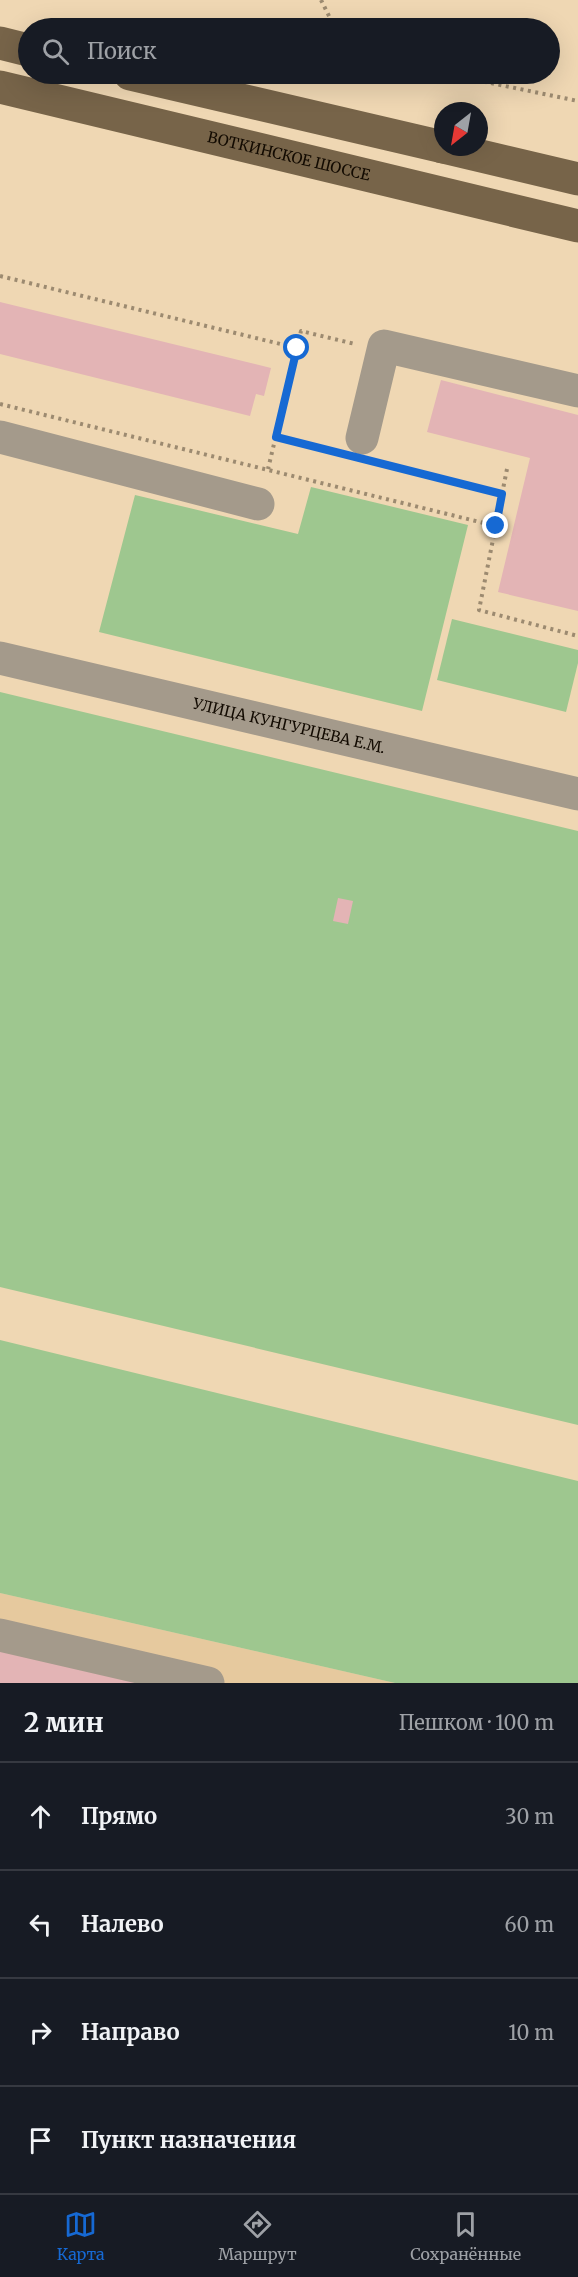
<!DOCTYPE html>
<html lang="ru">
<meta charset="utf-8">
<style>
body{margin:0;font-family:Merriweather,serif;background:#20242c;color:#f1f3f6}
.compass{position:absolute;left:434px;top:102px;width:54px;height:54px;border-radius:50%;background:#171b24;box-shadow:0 6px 24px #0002;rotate:211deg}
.stop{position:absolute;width:18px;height:18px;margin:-14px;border:4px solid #1669d3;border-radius:50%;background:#fff}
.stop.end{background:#1669d3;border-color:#fff;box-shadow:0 2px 6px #0008}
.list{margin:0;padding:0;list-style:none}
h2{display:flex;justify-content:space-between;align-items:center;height:78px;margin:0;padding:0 24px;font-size:26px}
h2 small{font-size:20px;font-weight:400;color:#9ea1a6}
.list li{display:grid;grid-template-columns:39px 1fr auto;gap:18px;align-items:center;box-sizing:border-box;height:108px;padding:0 24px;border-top:2px solid #363941}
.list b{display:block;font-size:22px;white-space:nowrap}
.list em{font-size:20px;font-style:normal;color:#9ea1a6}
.icon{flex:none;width:33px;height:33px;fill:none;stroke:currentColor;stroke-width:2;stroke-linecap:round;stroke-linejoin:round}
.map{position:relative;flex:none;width:578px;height:1683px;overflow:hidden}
.search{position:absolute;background:#171b24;box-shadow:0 6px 24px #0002;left:18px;right:18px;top:18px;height:66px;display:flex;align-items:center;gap:15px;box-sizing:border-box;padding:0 21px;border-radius:33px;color:#9ea1a6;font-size:22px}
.sheet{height:510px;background:#171b24}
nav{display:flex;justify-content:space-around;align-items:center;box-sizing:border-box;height:84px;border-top:2px solid #363941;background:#171b24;font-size:16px;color:#9ea1a6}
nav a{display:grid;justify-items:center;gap:3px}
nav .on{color:#1669d3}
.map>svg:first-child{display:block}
</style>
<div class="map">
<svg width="578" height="1683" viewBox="0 0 578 1683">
<rect width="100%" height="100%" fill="#efd7b3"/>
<polygon fill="#e6c99e" points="0,1593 395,1683 0,1683"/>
<g fill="#9ec78f">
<polygon points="311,487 468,525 422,711 99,632 135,495 298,534"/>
<polygon points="452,619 578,650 578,663 566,712 437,680"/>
<polygon points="0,692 578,831 578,1425 0,1287"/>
<polygon points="0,1340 578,1481 578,1683 395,1683 0,1593"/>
</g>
<g fill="#e3b4b5">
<polygon points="0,302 271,368 264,396 256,394 250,416 0,354"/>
<polygon points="441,380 578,415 578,611 498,592 530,458 427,432"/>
<polygon points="338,898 353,901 348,924 333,921"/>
<polygon points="0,1647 154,1683 0,1683"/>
</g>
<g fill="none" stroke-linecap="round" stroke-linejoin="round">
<g stroke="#9c8a70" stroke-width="4" stroke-dasharray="3 4.5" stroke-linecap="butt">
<polyline points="321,0 335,28"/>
<polyline points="447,74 578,101"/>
<polyline points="0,276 297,348 268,469"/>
<polyline points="297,348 301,331 355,344"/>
<polyline points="0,404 496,526"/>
<polyline points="276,437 339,453"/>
<polyline points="375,462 502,493"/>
<polyline points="507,469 479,610 578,636"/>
</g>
<g stroke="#a49a8b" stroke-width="33">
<polyline points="0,437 258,504"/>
<polyline points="362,438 384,346 578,391"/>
<path id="s1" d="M0,658L578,794"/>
<polyline points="0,1635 208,1683"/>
</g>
<g stroke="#776449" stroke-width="33">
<polyline points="0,43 28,50"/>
<polyline points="130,74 443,147"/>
<path id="s2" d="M0,87L578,226"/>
<polyline points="443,147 578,179"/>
</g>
</g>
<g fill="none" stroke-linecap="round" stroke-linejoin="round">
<polyline stroke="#1669d3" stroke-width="8" points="297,348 276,437 502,494 496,526"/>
</g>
<g text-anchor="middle" stroke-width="4.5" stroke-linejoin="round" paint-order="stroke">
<g font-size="15" fill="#120a01" stroke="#fde4bf">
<text dy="5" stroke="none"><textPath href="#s2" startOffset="297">ВОТКИНСКОЕ ШОССЕ</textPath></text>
<text dy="5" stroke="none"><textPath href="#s1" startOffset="297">УЛИЦА КУНГУРЦЕВА Е.М.</textPath></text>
</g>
</g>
</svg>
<svg class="compass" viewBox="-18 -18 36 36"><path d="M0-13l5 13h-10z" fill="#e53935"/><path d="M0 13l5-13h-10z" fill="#9ea1a6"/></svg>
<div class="stop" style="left:297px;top:348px"></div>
<div class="stop end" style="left:496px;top:526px"></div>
<div class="search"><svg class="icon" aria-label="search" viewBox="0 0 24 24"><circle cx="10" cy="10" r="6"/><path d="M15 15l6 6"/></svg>Поиск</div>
</div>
<section class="sheet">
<h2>2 мин<small>Пешком · 100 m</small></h2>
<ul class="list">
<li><svg class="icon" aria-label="ahead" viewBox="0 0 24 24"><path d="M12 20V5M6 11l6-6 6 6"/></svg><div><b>Прямо</b></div><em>30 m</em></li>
<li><svg class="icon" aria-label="left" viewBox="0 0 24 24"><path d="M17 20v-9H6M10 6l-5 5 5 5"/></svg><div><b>Налево</b></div><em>60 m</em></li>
<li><svg class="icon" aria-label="right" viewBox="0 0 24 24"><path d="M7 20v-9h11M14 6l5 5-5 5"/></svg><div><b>Направо</b></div><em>10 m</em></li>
<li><svg class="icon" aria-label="arrive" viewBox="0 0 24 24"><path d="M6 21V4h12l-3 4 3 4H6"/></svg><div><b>Пункт назначения</b></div></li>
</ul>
</section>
<nav>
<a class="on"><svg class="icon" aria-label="map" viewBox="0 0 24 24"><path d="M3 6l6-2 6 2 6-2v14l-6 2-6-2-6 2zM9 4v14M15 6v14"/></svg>Карта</a>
<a><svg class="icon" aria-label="directions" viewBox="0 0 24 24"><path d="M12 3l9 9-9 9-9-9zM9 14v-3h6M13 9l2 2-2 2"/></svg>Маршрут</a>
<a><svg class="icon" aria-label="saved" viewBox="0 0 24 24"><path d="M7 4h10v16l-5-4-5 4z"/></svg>Сохранённые</a>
</nav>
